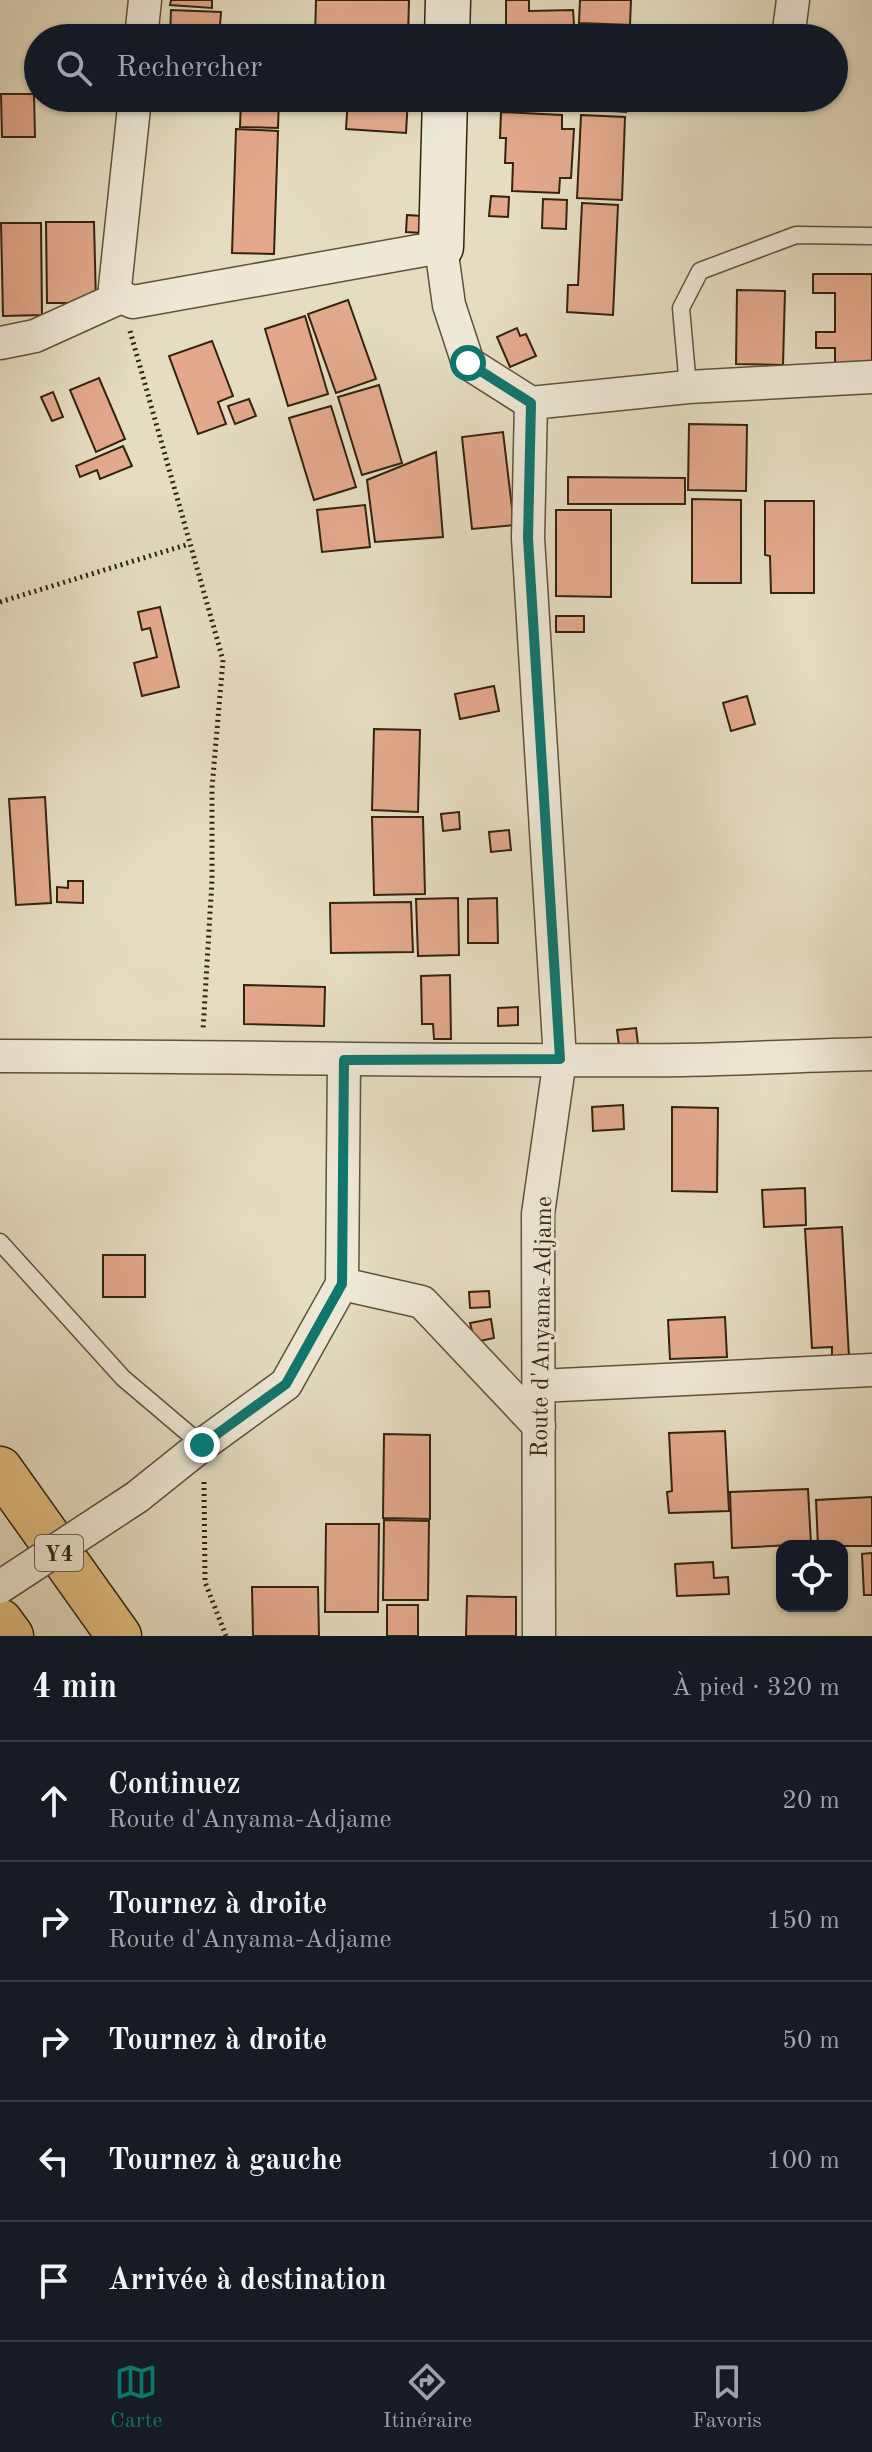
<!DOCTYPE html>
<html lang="fr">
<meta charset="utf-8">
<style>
body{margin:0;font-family:"Old Standard TT",serif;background:#20242c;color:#f1f3f6}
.controls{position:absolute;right:24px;bottom:24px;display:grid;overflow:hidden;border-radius:16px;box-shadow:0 2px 6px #0004}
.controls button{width:72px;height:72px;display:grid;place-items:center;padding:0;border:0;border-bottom:2px solid #363941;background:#171b24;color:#f1f3f6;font:40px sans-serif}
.stop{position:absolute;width:24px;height:24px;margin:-18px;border:6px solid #0f766e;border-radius:50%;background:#fff}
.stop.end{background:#0f766e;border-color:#fff;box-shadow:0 2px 8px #0008}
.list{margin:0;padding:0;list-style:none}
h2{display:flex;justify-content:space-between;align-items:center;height:104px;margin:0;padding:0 32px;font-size:34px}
h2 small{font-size:26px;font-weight:400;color:#9ea1a6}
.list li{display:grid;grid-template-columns:52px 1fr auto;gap:24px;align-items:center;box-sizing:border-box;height:120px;padding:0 32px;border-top:2px solid #363941}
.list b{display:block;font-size:30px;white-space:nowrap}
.list p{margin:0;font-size:26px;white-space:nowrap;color:#9ea1a6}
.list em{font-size:26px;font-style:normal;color:#9ea1a6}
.icon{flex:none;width:44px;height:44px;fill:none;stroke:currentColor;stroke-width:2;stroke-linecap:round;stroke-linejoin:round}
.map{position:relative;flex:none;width:872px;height:1636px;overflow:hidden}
.search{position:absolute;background:#171b24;box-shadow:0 2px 6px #0004;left:24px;right:24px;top:24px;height:88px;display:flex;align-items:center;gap:20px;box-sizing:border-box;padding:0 28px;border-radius:44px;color:#9ea1a6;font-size:30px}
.sheet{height:704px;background:#171b24}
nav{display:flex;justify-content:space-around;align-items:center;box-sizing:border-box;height:112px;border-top:2px solid #363941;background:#171b24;font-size:22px;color:#9ea1a6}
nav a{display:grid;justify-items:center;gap:4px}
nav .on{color:#0f766e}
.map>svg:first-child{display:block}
</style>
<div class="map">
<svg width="872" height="1636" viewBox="0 0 872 1636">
<rect width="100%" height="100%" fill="#e5ddc2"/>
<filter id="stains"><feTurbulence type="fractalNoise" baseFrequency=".0025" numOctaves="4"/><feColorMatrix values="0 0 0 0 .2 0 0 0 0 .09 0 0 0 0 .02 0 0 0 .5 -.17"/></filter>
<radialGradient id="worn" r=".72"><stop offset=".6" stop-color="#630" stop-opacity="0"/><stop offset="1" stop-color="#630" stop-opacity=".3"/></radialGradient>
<g fill="#e4a98d" stroke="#33230e" stroke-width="2">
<polygon points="171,0 212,0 212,8 170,5"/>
<polygon points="316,0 409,0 408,38 315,38"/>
<polygon points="506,0 529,0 529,11 573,10 574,25 506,27"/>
<polygon points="580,0 631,0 630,25 579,23"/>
<polygon points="171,10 221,12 219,38 170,38"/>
<polygon points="600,31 630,32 629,38 600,38"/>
<polygon points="1,94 34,94 35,137 2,137"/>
<polygon points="241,98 279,98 278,128 240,127"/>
<polygon points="348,98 408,98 406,133 346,129"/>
<polygon points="597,98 626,98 626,112 597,110"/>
<polygon points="501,112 562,115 562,129 574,129 571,178 560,178 559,193 512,191 513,163 505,163 506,138 500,138"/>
<polygon points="581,115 625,117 622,200 577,198"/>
<polygon points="236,129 278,131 274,254 232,253"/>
<polygon points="491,196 509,197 508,217 489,216"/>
<polygon points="543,199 567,200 566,229 542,228"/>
<polygon points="582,203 618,205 613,315 567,312 568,285 578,285"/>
<polygon points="407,215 422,216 421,233 406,232"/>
<polygon points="46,222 94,222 96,303 47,303"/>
<polygon points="1,223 41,223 42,315 3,316"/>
<polygon points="813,274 872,274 872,365 835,365 835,348 816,348 816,332 835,332 835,293 813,293"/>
<polygon points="737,290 785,291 783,365 736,364"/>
<polygon points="348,300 376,379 336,393 308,314"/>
<polygon points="305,316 328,394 288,406 265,329"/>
<polygon points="517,328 520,336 526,334 536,356 510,367 497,337"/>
<polygon points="212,341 233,396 218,402 226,424 198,434 169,356"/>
<polygon points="99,378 125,439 96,452 70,390"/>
<polygon points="379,385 402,463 362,475 338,397"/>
<polygon points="53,392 63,417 52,421 41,397"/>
<polygon points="249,399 256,416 235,424 228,406"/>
<polygon points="331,406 356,487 314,500 289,418"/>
<polygon points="689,424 747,425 746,491 688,490"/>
<polygon points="503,432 514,525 472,529 462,437"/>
<polygon points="123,446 132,466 100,479 97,470 80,477 76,466"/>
<polygon points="436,452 443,537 375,542 367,480"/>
<polygon points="568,477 685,478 685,504 568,504"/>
<polygon points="692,499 741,500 741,583 692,583"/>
<polygon points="765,501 814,501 814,593 771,593 770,556 765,555"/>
<polygon points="365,505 370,547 322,552 317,510"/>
<polygon points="556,510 611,510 611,597 556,596"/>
<polygon points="160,607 179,687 142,696 134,663 157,657 150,628 142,630 138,612"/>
<rect x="556" y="616" width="28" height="16"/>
<polygon points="494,686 499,711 460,719 455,694"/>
<polygon points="747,696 755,724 731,731 723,703"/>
<polygon points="374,729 420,730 418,812 372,810"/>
<polygon points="45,797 51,903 16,905 9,799"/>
<polygon points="459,812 460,829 443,831 441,814"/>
<polygon points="372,817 423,817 425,894 374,895"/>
<polygon points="509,830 511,850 491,852 489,832"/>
<polygon points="68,881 83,881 83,903 57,902 57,887 68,888"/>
<polygon points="458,898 459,955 418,956 416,899"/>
<polygon points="497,898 498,943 468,943 468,899"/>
<polygon points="411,902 413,952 331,953 330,903"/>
<polygon points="450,975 451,1039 434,1039 433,1024 422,1024 421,976"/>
<polygon points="244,985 325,987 324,1026 244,1024"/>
<polygon points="518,1007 518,1025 498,1026 498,1008"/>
<polygon points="636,1028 638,1044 619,1046 617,1030"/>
<polygon points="623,1105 624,1129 593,1131 592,1107"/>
<polygon points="672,1107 718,1108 717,1192 672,1191"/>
<polygon points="805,1188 806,1225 764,1227 762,1190"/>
<polygon points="842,1227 849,1357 832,1358 832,1347 812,1348 805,1229"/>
<rect x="103" y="1255" width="42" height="42"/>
<polygon points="489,1291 490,1307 470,1308 469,1292"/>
<polygon points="725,1317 727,1357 670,1359 668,1320"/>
<polygon points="491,1319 494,1338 475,1342 470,1323"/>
<polygon points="725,1431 729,1511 669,1513 667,1492 672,1491 669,1433"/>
<polygon points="384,1434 430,1435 430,1519 383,1518"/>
<polygon points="808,1489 811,1544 732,1548 730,1492"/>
<polygon points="872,1497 872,1546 818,1546 816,1500"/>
<polygon points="384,1520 429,1521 428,1600 383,1600"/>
<polygon points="326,1524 379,1524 378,1612 325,1612"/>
<polygon points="872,1553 872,1595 864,1595 862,1554"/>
<polygon points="713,1562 714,1578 728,1577 729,1594 677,1596 675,1564"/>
<polygon points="252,1587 318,1587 319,1636 253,1636"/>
<polygon points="467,1596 516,1597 516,1636 466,1636"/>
<rect x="387" y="1605" width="31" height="31"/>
</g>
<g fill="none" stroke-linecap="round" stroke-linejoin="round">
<g stroke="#60523b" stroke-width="19">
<g id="lane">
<polyline points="688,387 681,308 700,271 796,235 872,236"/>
<polyline points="0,1242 123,1378 202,1445"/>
</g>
</g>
<g stroke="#60523b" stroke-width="35">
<g id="street">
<polyline points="141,38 145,0"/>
<polyline points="788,38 793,0"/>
<polyline points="135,98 115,287 121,297 133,302 441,247 449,305 468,363 531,403 528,538 560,1059 538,1214 539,1636"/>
<polyline points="0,343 35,336 121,297"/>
<polyline points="531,403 688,387 872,377"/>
<path d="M0,1056C228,1056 456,1062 684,1060C747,1059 809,1055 872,1054"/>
<polyline points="342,1284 422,1302 539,1426"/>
<polyline points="539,1386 872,1370"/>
<polyline points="137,1497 202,1445 286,1384 342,1284 344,1060"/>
</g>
</g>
<g stroke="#33230e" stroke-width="47">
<g id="secondary">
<polyline points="447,38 448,0"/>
<polyline points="441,247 445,98"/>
</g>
</g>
<g stroke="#33230e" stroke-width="47">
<g id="highway">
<polyline points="0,1469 119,1636"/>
<polyline points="0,1621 11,1636"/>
</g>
</g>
<g stroke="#33230e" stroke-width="5" stroke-dasharray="2 4" stroke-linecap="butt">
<polyline points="130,331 223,660 212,788 212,880 203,1031"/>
<polyline points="0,602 189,544"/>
<polyline points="204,1482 205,1582 226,1636"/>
</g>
<use href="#lane" stroke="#eee9d7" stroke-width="16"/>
<use href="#street" stroke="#eee9d7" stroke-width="32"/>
<use href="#secondary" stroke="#eee9d7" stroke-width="44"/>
<use href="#highway" stroke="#e2be81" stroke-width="44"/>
<g stroke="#60523b" stroke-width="35" stroke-linecap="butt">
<polyline id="street-bridge" points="0,1587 137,1497"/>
</g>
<use href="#street-bridge" stroke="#eee9d7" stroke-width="32"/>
</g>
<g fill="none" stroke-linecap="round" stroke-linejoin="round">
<polyline stroke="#0f766e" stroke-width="10" points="202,1445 286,1384 342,1284 344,1060 560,1059 528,538 531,403 468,363"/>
</g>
<g text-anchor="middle" stroke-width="7" stroke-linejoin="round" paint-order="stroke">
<rect fill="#eee9d7" stroke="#6b5e4a" stroke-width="2" x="35" y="1535" width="48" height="36" rx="6"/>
<g font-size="22" font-weight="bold" fill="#33230e">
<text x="59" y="1561">Y4</text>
</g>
<g font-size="24" fill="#33230e" stroke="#eee9d7">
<text transform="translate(541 1327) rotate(-89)" y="8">Route d'Anyama-Adjame</text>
</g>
</g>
<rect width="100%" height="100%" filter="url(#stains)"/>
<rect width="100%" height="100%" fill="url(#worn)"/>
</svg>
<div class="controls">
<button><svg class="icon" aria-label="locate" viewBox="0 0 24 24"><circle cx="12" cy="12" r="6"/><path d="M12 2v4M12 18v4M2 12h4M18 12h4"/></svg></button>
</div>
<div class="stop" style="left:468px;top:363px"></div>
<div class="stop end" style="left:202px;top:1445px"></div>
<div class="search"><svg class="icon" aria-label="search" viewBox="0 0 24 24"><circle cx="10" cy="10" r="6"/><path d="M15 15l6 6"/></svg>Rechercher</div>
</div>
<section class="sheet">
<h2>4 min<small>À pied · 320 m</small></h2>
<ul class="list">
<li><svg class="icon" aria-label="ahead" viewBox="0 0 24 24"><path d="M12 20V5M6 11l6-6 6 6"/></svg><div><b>Continuez</b><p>Route d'Anyama-Adjame</p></div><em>20 m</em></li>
<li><svg class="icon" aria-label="right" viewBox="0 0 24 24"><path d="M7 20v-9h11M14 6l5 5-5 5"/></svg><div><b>Tournez à droite</b><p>Route d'Anyama-Adjame</p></div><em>150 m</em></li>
<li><svg class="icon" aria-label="right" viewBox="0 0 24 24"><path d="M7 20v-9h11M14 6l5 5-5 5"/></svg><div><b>Tournez à droite</b></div><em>50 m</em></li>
<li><svg class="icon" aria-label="left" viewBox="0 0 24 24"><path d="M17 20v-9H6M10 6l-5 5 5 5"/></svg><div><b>Tournez à gauche</b></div><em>100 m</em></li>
<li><svg class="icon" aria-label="arrive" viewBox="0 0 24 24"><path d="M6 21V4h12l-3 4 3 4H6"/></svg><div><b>Arrivée à destination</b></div></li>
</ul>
</section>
<nav>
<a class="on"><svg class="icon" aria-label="map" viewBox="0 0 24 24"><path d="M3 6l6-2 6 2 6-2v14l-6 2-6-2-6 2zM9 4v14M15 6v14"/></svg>Carte</a>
<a><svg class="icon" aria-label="directions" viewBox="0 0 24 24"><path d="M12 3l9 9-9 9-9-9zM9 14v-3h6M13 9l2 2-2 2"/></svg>Itinéraire</a>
<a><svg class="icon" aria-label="saved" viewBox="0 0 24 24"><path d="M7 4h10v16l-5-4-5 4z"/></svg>Favoris</a>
</nav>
